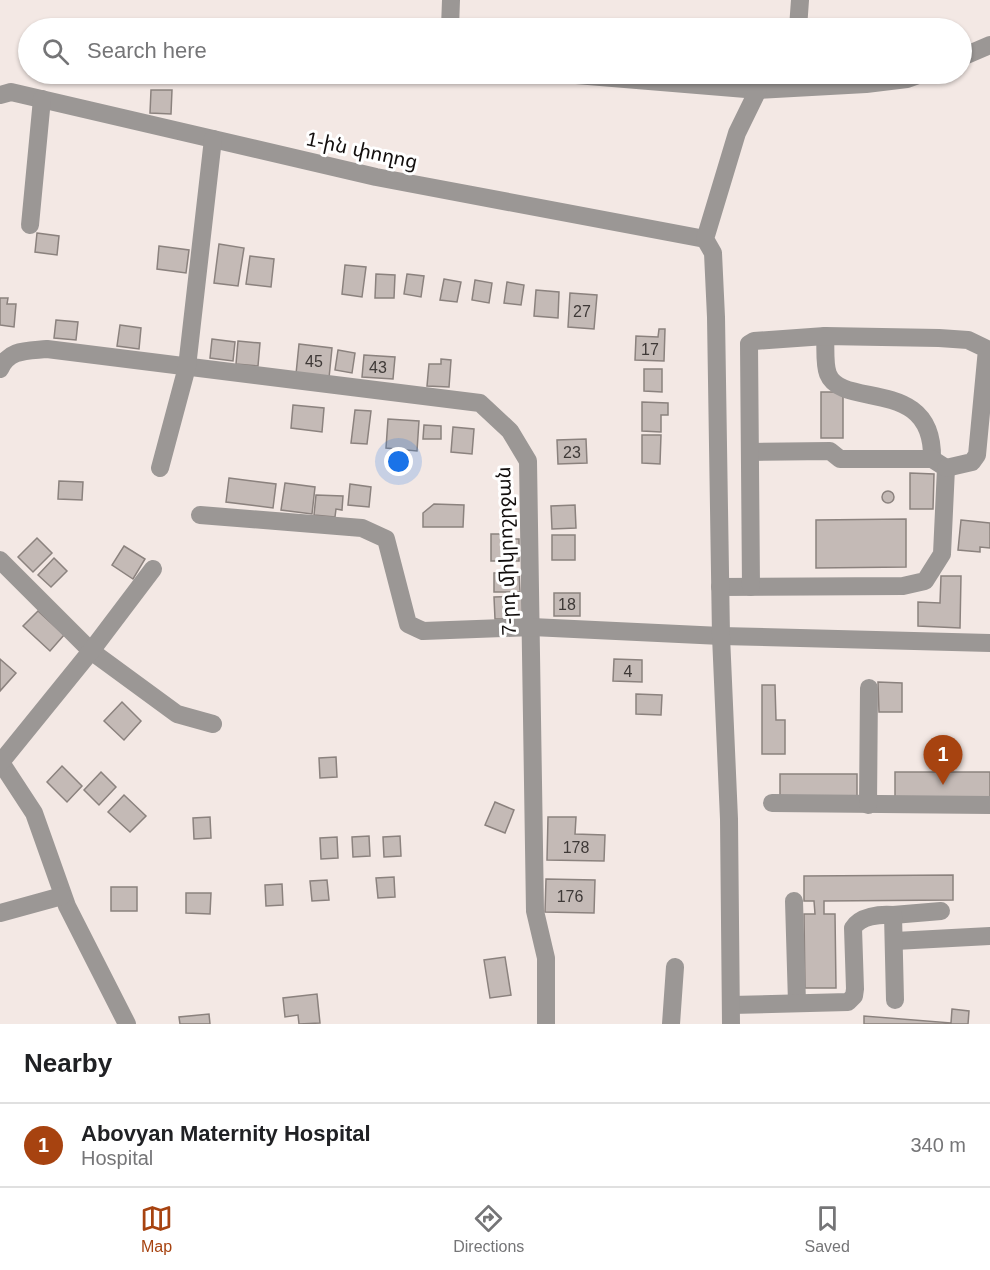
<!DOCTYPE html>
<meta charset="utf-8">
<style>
body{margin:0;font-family:Arial,"Noto Sans Armenian",sans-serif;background:#f2f2f2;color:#202124}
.you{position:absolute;left:399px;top:462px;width:21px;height:21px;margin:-15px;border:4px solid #fff;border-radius:50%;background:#1a73e8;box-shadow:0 0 0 9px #1a73e833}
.badge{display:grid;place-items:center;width:39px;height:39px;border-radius:50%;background:#a74310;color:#fff;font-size:20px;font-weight:700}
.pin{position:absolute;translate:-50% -50px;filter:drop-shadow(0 2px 3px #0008)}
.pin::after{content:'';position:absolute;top:32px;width:21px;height:18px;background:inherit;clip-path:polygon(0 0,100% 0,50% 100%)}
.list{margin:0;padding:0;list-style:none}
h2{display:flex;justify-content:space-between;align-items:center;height:78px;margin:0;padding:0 24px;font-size:26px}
h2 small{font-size:20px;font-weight:400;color:#757577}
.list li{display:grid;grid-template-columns:39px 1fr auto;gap:18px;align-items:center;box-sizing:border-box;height:84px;padding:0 24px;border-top:2px solid #e0e0e0}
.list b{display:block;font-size:22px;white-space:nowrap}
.list p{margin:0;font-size:20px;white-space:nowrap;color:#757577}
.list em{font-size:20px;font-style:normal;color:#757577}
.icon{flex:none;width:33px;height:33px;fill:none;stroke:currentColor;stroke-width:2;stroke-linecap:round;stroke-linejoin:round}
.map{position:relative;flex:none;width:990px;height:1024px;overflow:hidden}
.search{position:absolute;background:#fff;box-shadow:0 2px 4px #0004;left:18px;right:18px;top:18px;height:66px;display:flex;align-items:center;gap:15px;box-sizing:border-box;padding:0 21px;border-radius:33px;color:#757577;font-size:22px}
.sheet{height:162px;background:#fff}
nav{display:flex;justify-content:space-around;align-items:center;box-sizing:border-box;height:84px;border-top:2px solid #e0e0e0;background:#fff;font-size:16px;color:#757577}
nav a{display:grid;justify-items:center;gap:3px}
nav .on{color:#a74310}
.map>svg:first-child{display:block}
</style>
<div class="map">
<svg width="990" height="1024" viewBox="0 0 990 1024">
<rect width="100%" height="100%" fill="#f3e8e4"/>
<g fill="#c4bab6" stroke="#8b827e" stroke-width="1.5">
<polygon points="151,90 172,90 171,114 150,113"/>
<polygon points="37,233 59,236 57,255 35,252"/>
<polygon points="219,244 244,248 238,286 214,283"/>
<polygon points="159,246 189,250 186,273 157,269"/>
<polygon points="250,256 274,259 271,287 246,284"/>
<polygon points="345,265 366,267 362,297 342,294"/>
<polygon points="376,274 395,275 394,298 375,298"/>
<polygon points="407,274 424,276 421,297 404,294"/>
<polygon points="444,279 461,282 457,302 440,300"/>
<polygon points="475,280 492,283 489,303 472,300"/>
<polygon points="507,282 524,285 521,305 504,303"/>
<polygon points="536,290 559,292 558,318 534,316"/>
<polygon points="570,293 597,295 594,329 568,327"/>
<polygon points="0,298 8,298 7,304 16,304 14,327 0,325"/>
<polygon points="56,320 78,322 76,340 54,338"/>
<polygon points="120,325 141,328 139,349 117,346"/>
<polygon points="659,329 665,329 664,361 635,360 636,336 658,337"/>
<polygon points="212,339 235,342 233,361 210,358"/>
<polygon points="238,341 260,343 258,366 236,364"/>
<polygon points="299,344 332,348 329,378 296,374"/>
<polygon points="338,350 355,353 352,373 335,370"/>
<polygon points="364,355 395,357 393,379 362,377"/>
<polygon points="441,359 451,360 449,387 427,386 429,364 441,364"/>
<polygon points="644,369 662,369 662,392 644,391"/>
<rect x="821" y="392" width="22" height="46"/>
<polygon points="642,402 668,403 668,415 661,415 661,432 642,431"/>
<polygon points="293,405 324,408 322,432 291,428"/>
<polygon points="355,410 371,411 367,444 351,443"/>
<polygon points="388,419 419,421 417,451 386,448"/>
<polygon points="424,425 441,426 441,439 423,439"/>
<polygon points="453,427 474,429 472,454 451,452"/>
<polygon points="642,435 661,435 660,464 642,463"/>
<polygon points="586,439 587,463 558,464 557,440"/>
<polygon points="910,473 934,474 933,509 910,509"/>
<polygon points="229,478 276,484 273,508 226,502"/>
<polygon points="59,481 83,482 82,500 58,499"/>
<polygon points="285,483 315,487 312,514 281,510"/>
<polygon points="350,484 371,487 369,507 348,505"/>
<circle cx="888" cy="497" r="6"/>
<polygon points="316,495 343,496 342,510 336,509 335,517 314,515"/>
<polygon points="434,504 464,505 463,527 423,527 423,513"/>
<polygon points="575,505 576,528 552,529 551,506"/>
<polygon points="906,519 906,567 816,568 816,520"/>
<polygon points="961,520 990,523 990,548 980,547 980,552 958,550"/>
<polygon points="491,534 506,534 506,539 519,539 519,561 491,561"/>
<rect x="552" y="535" width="23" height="25"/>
<polygon points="37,538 52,553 33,572 18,557"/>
<polygon points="124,546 145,559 133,579 112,565"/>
<polygon points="54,558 67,571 51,587 38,575"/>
<polygon points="519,572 520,592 494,592 494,573"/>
<polygon points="941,576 961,576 960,628 918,626 918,602 940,603"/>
<rect x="554" y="593" width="26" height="23"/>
<polygon points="522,596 523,619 495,619 494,597"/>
<polygon points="38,611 64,635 50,651 23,626"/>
<polygon points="0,659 16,673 0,691"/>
<polygon points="614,659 642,660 642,682 613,681"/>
<polygon points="878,682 902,683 902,712 879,712"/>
<polygon points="762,685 775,685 776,720 785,720 785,754 762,754"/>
<polygon points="636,694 662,695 661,715 636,714"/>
<polygon points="122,702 141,721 124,740 104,721"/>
<polygon points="336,757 337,777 320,778 319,758"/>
<polygon points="62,766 82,786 67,802 47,782"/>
<polygon points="101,772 116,787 99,805 84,790"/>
<polygon points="895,772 990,772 990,797 895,798"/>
<rect x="780" y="774" width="77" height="23"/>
<polygon points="124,795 146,816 130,832 108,812"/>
<polygon points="495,802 514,810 505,833 485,825"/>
<polygon points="210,817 211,838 194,839 193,818"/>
<polygon points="548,817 576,817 575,834 605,835 604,861 547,860"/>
<polygon points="369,836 370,856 353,857 352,837"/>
<polygon points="400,836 401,856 384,857 383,837"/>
<polygon points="337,837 338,858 321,859 320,838"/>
<polygon points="953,875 953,900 824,901 824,914 835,914 836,988 805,988 804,914 815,914 814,901 804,901 804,876"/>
<polygon points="394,877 395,897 378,898 376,878"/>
<polygon points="546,879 595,880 594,913 545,912"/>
<polygon points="327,880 329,900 312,901 310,881"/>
<polygon points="282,884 283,905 266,906 265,885"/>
<rect x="111" y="887" width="26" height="24"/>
<polygon points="186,893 211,893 210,914 186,913"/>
<polygon points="505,957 511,995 490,998 484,960"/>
<polygon points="317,994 320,1023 299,1024 298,1015 285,1017 283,998"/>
<polygon points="952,1009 969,1011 968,1024 864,1024 864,1016 951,1023"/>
<polygon points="209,1014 210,1024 180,1024 179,1017"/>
</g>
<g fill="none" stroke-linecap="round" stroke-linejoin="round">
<g stroke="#9b9795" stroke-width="18">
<polyline points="450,28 451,0"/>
<polyline points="798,28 800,0"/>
<polyline points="962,57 990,45"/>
<polyline points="564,74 758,90 866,84 907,79 921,74"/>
<polyline points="0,95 11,92 376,177 705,239"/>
<polyline points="30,225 42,99"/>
<path d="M825,336C826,347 824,364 828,374C842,410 934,375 932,459"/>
<path d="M0,369C9,349 27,351 47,349L480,403L510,431L528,461L535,911L546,958V1024"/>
<polyline points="160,468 187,367 213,139"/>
<polyline points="200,515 362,528 386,539 408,624 423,631 532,627 721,636 990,643"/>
<polyline points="0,560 91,651 177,714 213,724"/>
<polyline points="720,587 903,586 925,581 942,554 946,468 932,459 840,459 830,451 751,452"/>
<polyline points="751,587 749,344 754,341 825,336 939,338 968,340 987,349 977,455 972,462 946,468"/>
<polyline points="0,761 34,813 67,906 127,1024"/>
<polyline points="1,762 91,651 153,569"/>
<polyline points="772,803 990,805"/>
<polyline points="868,805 869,688"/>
<polyline points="794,901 797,1003"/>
<polyline points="0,913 62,896"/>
<polyline points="893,915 941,911"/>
<polyline points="895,941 990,936"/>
<path d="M731,1005L848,1002L854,996L855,989L853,928C860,916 880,914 893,915L895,1000"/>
<polyline points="671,1024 675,967"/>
<polyline points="731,1024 729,819 721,636 716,317 713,253 705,239 737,133 758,90"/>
</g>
</g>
<g text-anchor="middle" stroke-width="6" stroke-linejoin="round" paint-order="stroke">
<g font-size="16" fill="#3e3937">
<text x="582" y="317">27</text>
<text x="650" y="355">17</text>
<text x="314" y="367">45</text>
<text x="378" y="373">43</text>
<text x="572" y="458">23</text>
<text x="567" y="610">18</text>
<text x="628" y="677">4</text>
<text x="576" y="853">178</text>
<text x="570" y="902">176</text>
</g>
<g font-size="20" fill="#120e0d" stroke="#fff">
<text transform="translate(362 150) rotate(12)" y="7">1-ին փողոց</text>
<text transform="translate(506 551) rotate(-92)" y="7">7-րդ միկրոշրջան</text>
</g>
</g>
</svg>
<div class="you"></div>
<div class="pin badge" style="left:943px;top:785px">1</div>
<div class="search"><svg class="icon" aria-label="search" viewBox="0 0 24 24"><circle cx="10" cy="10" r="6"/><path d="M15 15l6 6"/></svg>Search here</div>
</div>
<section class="sheet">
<h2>Nearby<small></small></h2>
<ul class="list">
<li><span class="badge">1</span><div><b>Abovyan Maternity Hospital</b><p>Hospital</p></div><em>340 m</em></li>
</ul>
</section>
<nav>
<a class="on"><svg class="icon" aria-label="map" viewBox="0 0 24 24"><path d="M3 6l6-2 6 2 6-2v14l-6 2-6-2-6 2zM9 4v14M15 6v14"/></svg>Map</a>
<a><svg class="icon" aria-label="directions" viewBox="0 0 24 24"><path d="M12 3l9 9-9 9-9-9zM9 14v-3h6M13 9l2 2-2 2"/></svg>Directions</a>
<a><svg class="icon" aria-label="saved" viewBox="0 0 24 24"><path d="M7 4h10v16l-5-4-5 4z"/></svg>Saved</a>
</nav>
